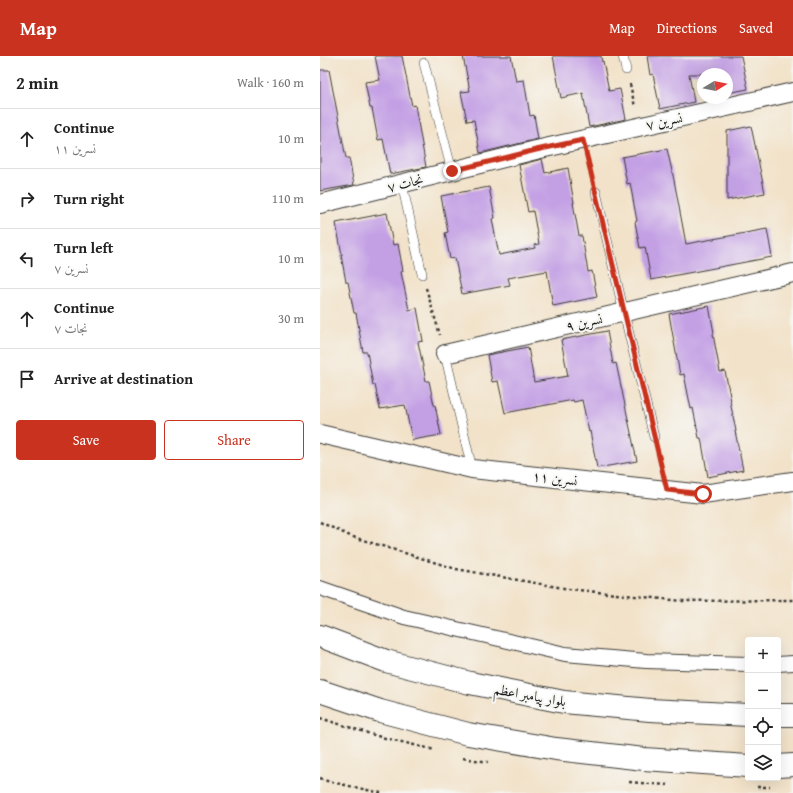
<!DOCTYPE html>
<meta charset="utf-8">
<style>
body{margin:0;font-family:"Gentium Book Plus",Amiri,serif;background:#f6f6f6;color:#222}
.controls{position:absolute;right:12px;bottom:12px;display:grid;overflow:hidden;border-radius:4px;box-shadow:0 4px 16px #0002}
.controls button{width:36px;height:36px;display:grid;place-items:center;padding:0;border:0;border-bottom:1px solid #e0e0e0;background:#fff;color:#222;font:20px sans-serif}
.compass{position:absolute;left:377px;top:12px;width:36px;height:36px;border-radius:50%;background:#fff;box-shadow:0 4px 16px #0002;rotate:80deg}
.stop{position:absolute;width:12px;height:12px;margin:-9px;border:3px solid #c8321e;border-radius:50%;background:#fff}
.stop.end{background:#c8321e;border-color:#fff;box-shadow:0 1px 4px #0008}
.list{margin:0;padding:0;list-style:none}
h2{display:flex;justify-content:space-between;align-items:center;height:52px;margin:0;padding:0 16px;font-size:17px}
h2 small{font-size:13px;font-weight:400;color:#767676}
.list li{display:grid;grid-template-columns:26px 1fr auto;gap:12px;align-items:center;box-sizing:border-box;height:60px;padding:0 16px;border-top:1px solid #e0e0e0}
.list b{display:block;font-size:15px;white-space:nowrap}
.list p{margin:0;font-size:13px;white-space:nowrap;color:#767676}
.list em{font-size:13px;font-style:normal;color:#767676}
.actions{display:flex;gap:8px;padding:12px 16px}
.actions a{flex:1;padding:9px 0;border:1px solid #c8321e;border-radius:4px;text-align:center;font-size:14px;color:#c8321e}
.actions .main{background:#c8321e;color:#fff}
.icon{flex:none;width:22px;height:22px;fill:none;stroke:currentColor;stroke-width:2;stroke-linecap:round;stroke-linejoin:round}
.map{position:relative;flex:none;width:473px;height:737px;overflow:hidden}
header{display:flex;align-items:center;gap:24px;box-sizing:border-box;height:56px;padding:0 20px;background:#c8321e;color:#fff}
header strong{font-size:19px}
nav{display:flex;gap:22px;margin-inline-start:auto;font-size:14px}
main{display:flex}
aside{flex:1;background:#fff}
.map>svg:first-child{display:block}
</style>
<header>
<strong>Map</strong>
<nav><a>Map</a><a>Directions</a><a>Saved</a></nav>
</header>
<main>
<aside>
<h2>2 min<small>Walk · 160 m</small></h2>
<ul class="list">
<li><svg class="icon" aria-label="ahead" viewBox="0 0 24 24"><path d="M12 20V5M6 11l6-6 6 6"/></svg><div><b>Continue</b><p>نسرین ۱۱</p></div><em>10 m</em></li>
<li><svg class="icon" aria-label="right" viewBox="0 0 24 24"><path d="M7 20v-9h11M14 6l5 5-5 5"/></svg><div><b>Turn right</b></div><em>110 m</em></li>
<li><svg class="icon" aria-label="left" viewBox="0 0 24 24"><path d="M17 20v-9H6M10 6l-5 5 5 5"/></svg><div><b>Turn left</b><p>نسرین ۷</p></div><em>10 m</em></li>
<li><svg class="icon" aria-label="ahead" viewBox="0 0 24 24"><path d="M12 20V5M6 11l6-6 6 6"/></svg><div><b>Continue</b><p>نجات ۷</p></div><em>30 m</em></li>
<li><svg class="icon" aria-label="arrive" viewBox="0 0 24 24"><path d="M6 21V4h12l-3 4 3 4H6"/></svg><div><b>Arrive at destination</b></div></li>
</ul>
<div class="actions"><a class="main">Save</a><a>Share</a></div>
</aside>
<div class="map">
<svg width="473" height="737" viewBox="0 0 473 737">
<rect width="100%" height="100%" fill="#f6f6f2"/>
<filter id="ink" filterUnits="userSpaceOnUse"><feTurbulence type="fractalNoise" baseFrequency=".025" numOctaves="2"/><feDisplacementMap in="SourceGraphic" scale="8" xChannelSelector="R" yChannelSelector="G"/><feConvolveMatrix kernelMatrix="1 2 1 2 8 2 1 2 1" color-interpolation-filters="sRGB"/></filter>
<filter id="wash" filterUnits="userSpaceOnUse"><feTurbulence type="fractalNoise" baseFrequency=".012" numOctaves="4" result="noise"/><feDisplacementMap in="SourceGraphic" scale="16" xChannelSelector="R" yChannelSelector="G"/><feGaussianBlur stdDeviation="0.9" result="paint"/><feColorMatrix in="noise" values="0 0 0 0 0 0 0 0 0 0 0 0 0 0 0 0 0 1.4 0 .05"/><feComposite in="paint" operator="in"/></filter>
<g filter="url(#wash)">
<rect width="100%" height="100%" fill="#f2e2c9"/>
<g id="blocks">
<g fill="#c39fe4">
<polygon points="55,0 82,0 92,50 95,49 106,111 70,118 63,83 58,84 52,52 50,52 45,26 60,24"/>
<polygon points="143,0 191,0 196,25 204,24 210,60 214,59 218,83 160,97 154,64 147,65 141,36 150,35"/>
<polygon points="233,0 281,0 282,6 283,5 289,35 300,33 306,63 269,71 263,37 241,42"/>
<polygon points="327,0 421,0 428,33 407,37 407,18 369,18 374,46 340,53 333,18 330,19"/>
<polygon points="0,14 9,14 26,102 29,102 34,129 0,135"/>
<polygon points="431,70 445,137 407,144 407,75"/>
<polygon points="347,93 354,124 366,188 447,173 452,201 331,224 325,191 320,192 315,166 317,165 310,127 307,128 302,101"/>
<polygon points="222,103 225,117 248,112 254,147 253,147 259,180 262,180 268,216 272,215 277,241 233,250 227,215 188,222 190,229 142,238 135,202 130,203 125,177 128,176 121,140 169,131 175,162 172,163 179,199 215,192 214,189 219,188 213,155 208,156 199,109"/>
<polygon points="67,157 73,189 78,188 83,215 81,216 89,254 97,252 103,285 98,286 106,325 109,325 114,349 115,349 121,379 92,384 85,349 60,353 55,329 53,329 47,296 43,296 36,257 34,257 28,226 26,226 21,199 22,199 16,167"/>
<polygon points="389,250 394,277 393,278 400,316 405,315 411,345 410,345 416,375 415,375 423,414 388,421 381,382 379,382 373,352 371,353 364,318 360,319 349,258"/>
<polygon points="287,275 293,308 296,307 317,405 277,412 270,375 269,376 262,344 254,346 253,344 185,357 178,325 172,326 167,299 208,291 214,326 248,320 241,284"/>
</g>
</g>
</g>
<g filter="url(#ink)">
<use href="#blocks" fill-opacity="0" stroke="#3c3a36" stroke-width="1"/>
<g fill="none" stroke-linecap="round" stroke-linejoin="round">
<g stroke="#3c3a36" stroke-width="10">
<g id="service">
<polyline points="303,0 306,14"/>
<polyline points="104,7 132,115"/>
<polyline points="82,128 102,218"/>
<polyline points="276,136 304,257 334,381"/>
<polyline points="125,298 152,413"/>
</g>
</g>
<g stroke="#3c3a36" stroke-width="16">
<g id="pedestrian">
<polyline points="0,532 84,561 245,598 326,605 428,608"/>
<polyline points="458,608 473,607"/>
</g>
</g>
<g stroke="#3c3a36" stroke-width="20">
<g id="minor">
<polyline points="0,148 216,94 473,36"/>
<polyline points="125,298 473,217"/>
<polyline points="0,378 152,413 383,438 473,425"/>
</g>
</g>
<g stroke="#3c3a36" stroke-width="24">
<g id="primary">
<polyline points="0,580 66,605 150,627 244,646 330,654 428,659"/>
<polyline points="0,635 60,655 148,678 236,693 324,703 428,710"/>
<polyline points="458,659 473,659"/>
<polyline points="458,710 473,709"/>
</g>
</g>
<g stroke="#3c3a36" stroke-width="2.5" stroke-dasharray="3 3" stroke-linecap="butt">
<polyline points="310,28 315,51"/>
<polyline points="268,103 272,122"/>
<polyline points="106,232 120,279"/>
<polyline points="338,395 342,414"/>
<polyline points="0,466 30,480 136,513 249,533 362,545 473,544"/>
<polyline points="0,662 57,680 115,694"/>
<polyline points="143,702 168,706"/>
<polyline points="0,722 7,725 61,737"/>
<polyline points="309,726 331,728 350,729"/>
<polyline points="437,731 450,731"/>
</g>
<use href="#service" stroke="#fff" stroke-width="9"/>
<use href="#pedestrian" stroke="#fff" stroke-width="14"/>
<use href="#minor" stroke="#fff" stroke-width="18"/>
<use href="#primary" stroke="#fff" stroke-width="22"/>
</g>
</g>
<g fill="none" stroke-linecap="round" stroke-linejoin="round" filter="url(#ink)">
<polyline stroke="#c8321e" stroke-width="5" points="132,115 216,94 263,84 347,434 383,438"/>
</g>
<g text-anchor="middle" stroke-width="4" stroke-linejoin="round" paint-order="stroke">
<g font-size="14" fill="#1c1c1c" stroke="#f6f6f2">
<text transform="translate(344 65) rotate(-13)" y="5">نسرین ۷</text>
<text transform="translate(85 127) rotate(-14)" y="5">نجات ۷</text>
<text transform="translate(264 266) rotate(-13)" y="5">نسرین ۹</text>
<text transform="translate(235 422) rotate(6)" y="5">نسرین ۱۱</text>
<text transform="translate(210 639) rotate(10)" y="5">بلوار پیامبر اعظم</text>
</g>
</g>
</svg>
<div class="controls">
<button>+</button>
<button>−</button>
<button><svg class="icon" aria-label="locate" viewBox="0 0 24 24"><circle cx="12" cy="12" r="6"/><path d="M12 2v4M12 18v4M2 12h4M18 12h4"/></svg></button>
<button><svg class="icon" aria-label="layers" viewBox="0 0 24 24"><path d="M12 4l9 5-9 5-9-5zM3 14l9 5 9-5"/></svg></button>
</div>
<svg class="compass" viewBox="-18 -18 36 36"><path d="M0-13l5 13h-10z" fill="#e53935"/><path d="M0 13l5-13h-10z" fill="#767676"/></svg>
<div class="stop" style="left:383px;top:438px"></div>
<div class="stop end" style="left:132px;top:115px"></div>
</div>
</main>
